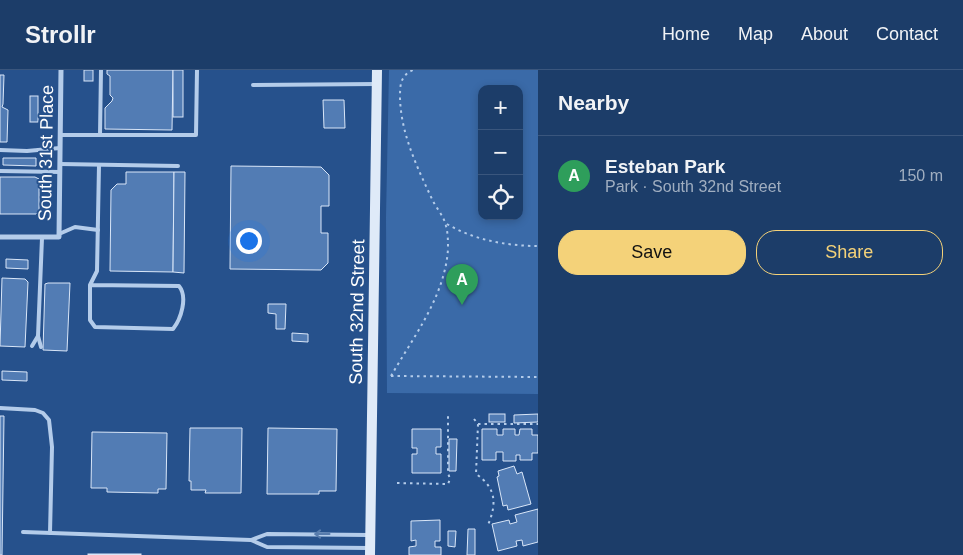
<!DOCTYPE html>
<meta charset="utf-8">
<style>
body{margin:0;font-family:Arial,sans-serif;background:#294871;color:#f1f3f6}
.controls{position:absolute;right:15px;top:15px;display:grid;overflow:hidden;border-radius:10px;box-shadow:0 2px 8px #0003}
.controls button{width:45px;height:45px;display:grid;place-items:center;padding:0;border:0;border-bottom:1px solid #3a567d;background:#1c3d69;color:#f1f3f6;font:25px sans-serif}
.you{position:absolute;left:248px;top:170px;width:18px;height:18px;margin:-12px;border:4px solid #fff;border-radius:50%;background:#1a73e8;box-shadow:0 0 0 8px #1a73e833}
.badge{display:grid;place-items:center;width:32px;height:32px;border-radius:50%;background:#f4d279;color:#fff;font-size:16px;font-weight:700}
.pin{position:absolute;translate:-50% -41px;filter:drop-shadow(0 1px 2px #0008)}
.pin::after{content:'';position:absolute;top:26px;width:18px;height:15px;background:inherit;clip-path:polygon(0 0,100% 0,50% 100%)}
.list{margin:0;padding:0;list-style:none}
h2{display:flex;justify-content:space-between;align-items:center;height:65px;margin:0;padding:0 20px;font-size:21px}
h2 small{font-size:16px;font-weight:400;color:#a0aec0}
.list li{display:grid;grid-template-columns:32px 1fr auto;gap:15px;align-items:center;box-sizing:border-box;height:80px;padding:0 20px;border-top:1px solid #3a567d}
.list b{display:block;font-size:19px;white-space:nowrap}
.list p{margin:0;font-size:16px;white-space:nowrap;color:#a0aec0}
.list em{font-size:16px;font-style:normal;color:#a0aec0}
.actions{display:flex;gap:10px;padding:15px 20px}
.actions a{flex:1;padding:11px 0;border:1px solid #f4d279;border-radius:20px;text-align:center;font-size:18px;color:#f4d279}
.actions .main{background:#f4d279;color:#111}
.icon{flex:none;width:28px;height:28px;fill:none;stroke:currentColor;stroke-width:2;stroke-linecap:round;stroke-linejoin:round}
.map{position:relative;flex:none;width:538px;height:485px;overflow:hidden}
header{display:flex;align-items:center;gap:30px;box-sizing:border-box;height:70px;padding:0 25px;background:#1c3d69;border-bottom:1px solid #3a567d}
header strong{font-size:24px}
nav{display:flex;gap:28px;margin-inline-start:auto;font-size:18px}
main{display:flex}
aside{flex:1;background:#1c3d69}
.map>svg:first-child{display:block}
</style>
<header>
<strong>Strollr</strong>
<nav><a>Home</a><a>Map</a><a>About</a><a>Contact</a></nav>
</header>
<main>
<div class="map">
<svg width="538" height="485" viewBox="0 0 538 485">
<rect width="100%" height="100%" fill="#26518c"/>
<path fill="#3a6aa8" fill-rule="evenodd" d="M389,0H538V324L387,323L386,147ZM482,19H519V146H482Z"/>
<g fill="#527cb4" stroke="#d9e6f8">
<rect x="84" y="0" width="9" height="11"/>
<polygon points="107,0 173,0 172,60 105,59 105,38 112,31 113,28 110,25 110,6 107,4"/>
<rect x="173" y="0" width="10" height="47"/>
<polygon points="0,5 4,5 3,34 2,37 8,40 7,72 0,72"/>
<rect x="30" y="26" width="8" height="26"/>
<polygon points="323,30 344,30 345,58 324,58"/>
<polygon points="3,88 36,88 36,96 3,95"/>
<polygon points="231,96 321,97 329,105 329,136 321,136 321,163 328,163 328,193 321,200 230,199"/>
<polygon points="126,102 174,102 173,202 110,201 111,120 117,114 126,114"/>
<polygon points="174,102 185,102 184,203 173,202"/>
<polygon points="0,107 35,107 39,109 39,141 36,144 0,144"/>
<polygon points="6,189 28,190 28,199 6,198"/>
<polygon points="2,208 25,209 28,212 25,277 0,276"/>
<polygon points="48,213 70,213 67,281 43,280 45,214"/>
<polygon points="268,234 286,234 285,259 276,259 276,244 268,243"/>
<polygon points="292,263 308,264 308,272 292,271"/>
<polygon points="2,301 27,302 27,311 2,310"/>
<rect x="489" y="344" width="16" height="8"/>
<polygon points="538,344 538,352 514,353 514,345"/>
<polygon points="0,346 4,346 2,485 0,485"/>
<polygon points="190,358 242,358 241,423 205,423 206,420 191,420 191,411 189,411"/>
<polygon points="268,358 337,359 336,421 319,421 319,424 267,424"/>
<polygon points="412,359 441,359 441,377 436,377 436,384 441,384 441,403 412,403 412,384 417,384 417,378 412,378"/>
<polygon points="482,359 497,359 497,365 503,365 503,359 515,359 515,365 519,365 520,359 532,359 532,365 538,365 538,383 532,383 532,390 520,390 520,385 516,385 516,391 503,391 503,382 496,382 496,390 482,390"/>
<polygon points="92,362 167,363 166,419 158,419 158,423 107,422 107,418 91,418"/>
<polygon points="449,369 457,369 456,401 449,401"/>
<polygon points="514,396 517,404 522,402 531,434 508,440 507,435 503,436 497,407 499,406 498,401"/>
<polygon points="538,439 538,472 523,476 522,470 516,471 517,476 498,481 492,454 509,450 510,454 517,452 515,445"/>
<polygon points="440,450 440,471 435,471 435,477 441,477 441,485 409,485 409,477 416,476 416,470 411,471 411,451"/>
<polygon points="468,459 475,459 475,485 467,485"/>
<polygon points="448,461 456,461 455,477 448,476"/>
<rect x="88" y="484" width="53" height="1"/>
</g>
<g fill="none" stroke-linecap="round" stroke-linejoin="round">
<g stroke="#b4ccea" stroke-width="2" stroke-dasharray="2.5 4" stroke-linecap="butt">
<path d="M447,154C474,170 507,176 538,176"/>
<path d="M391,306C414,266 445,226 448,179C448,171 448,163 446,156C444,146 436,138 432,129C417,97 401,64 400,28C400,15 400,6 413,0"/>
<polyline points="391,306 538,307"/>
<path d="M474,349L478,354L476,404C497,418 497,435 487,457"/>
<polyline points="478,354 538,354"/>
<polyline points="397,413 448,414 450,409 448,403 448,344"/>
</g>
<g stroke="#b4ccea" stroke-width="4">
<polyline points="253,15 377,14"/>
<polyline points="60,65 196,65 197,0"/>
<polyline points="100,65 101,0"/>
<polyline points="0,80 27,81 60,78"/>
<polyline points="60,94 178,96"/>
<polyline points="0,101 60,102"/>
<polyline points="59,164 75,157 98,160"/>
<path d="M90,215L179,216C188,227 181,249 173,259L95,257L90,250V215L97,201L99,95"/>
<polyline points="32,276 38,266"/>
<polyline points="41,277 38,266 42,168"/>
<polyline points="0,338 35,340 43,343 49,350 52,377 50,463"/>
<polyline points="23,462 251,470"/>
<polyline points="368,465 267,464 251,470 267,477 369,478"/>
</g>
<polyline stroke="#b4ccea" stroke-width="5" points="0,167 59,167 61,0"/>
<polyline stroke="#dfeaf8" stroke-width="10" points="370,485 377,0"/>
</g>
<defs><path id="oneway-shaft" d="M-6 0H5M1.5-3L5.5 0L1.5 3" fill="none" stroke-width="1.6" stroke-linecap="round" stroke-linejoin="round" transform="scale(1.25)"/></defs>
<use stroke="#587cad" href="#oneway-shaft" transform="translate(322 464) rotate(-180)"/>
<g text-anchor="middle" stroke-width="4" stroke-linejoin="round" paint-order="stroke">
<g font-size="18" fill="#fff" stroke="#26518c">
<text transform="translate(46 83) rotate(-89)" y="6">South 31st Place</text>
<text transform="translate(357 242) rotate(-89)" y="6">South 32nd Street</text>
</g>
</g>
</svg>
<div class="controls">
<button>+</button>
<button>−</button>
<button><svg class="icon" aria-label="locate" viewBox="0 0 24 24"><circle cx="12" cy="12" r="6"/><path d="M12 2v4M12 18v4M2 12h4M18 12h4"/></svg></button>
</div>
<div class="you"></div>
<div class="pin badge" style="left:462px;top:235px;background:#2e9e5b">A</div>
</div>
<aside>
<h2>Nearby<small></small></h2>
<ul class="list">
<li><span class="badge" style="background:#2e9e5b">A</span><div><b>Esteban Park</b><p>Park · South 32nd Street</p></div><em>150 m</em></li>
</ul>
<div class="actions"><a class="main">Save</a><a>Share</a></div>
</aside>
</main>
